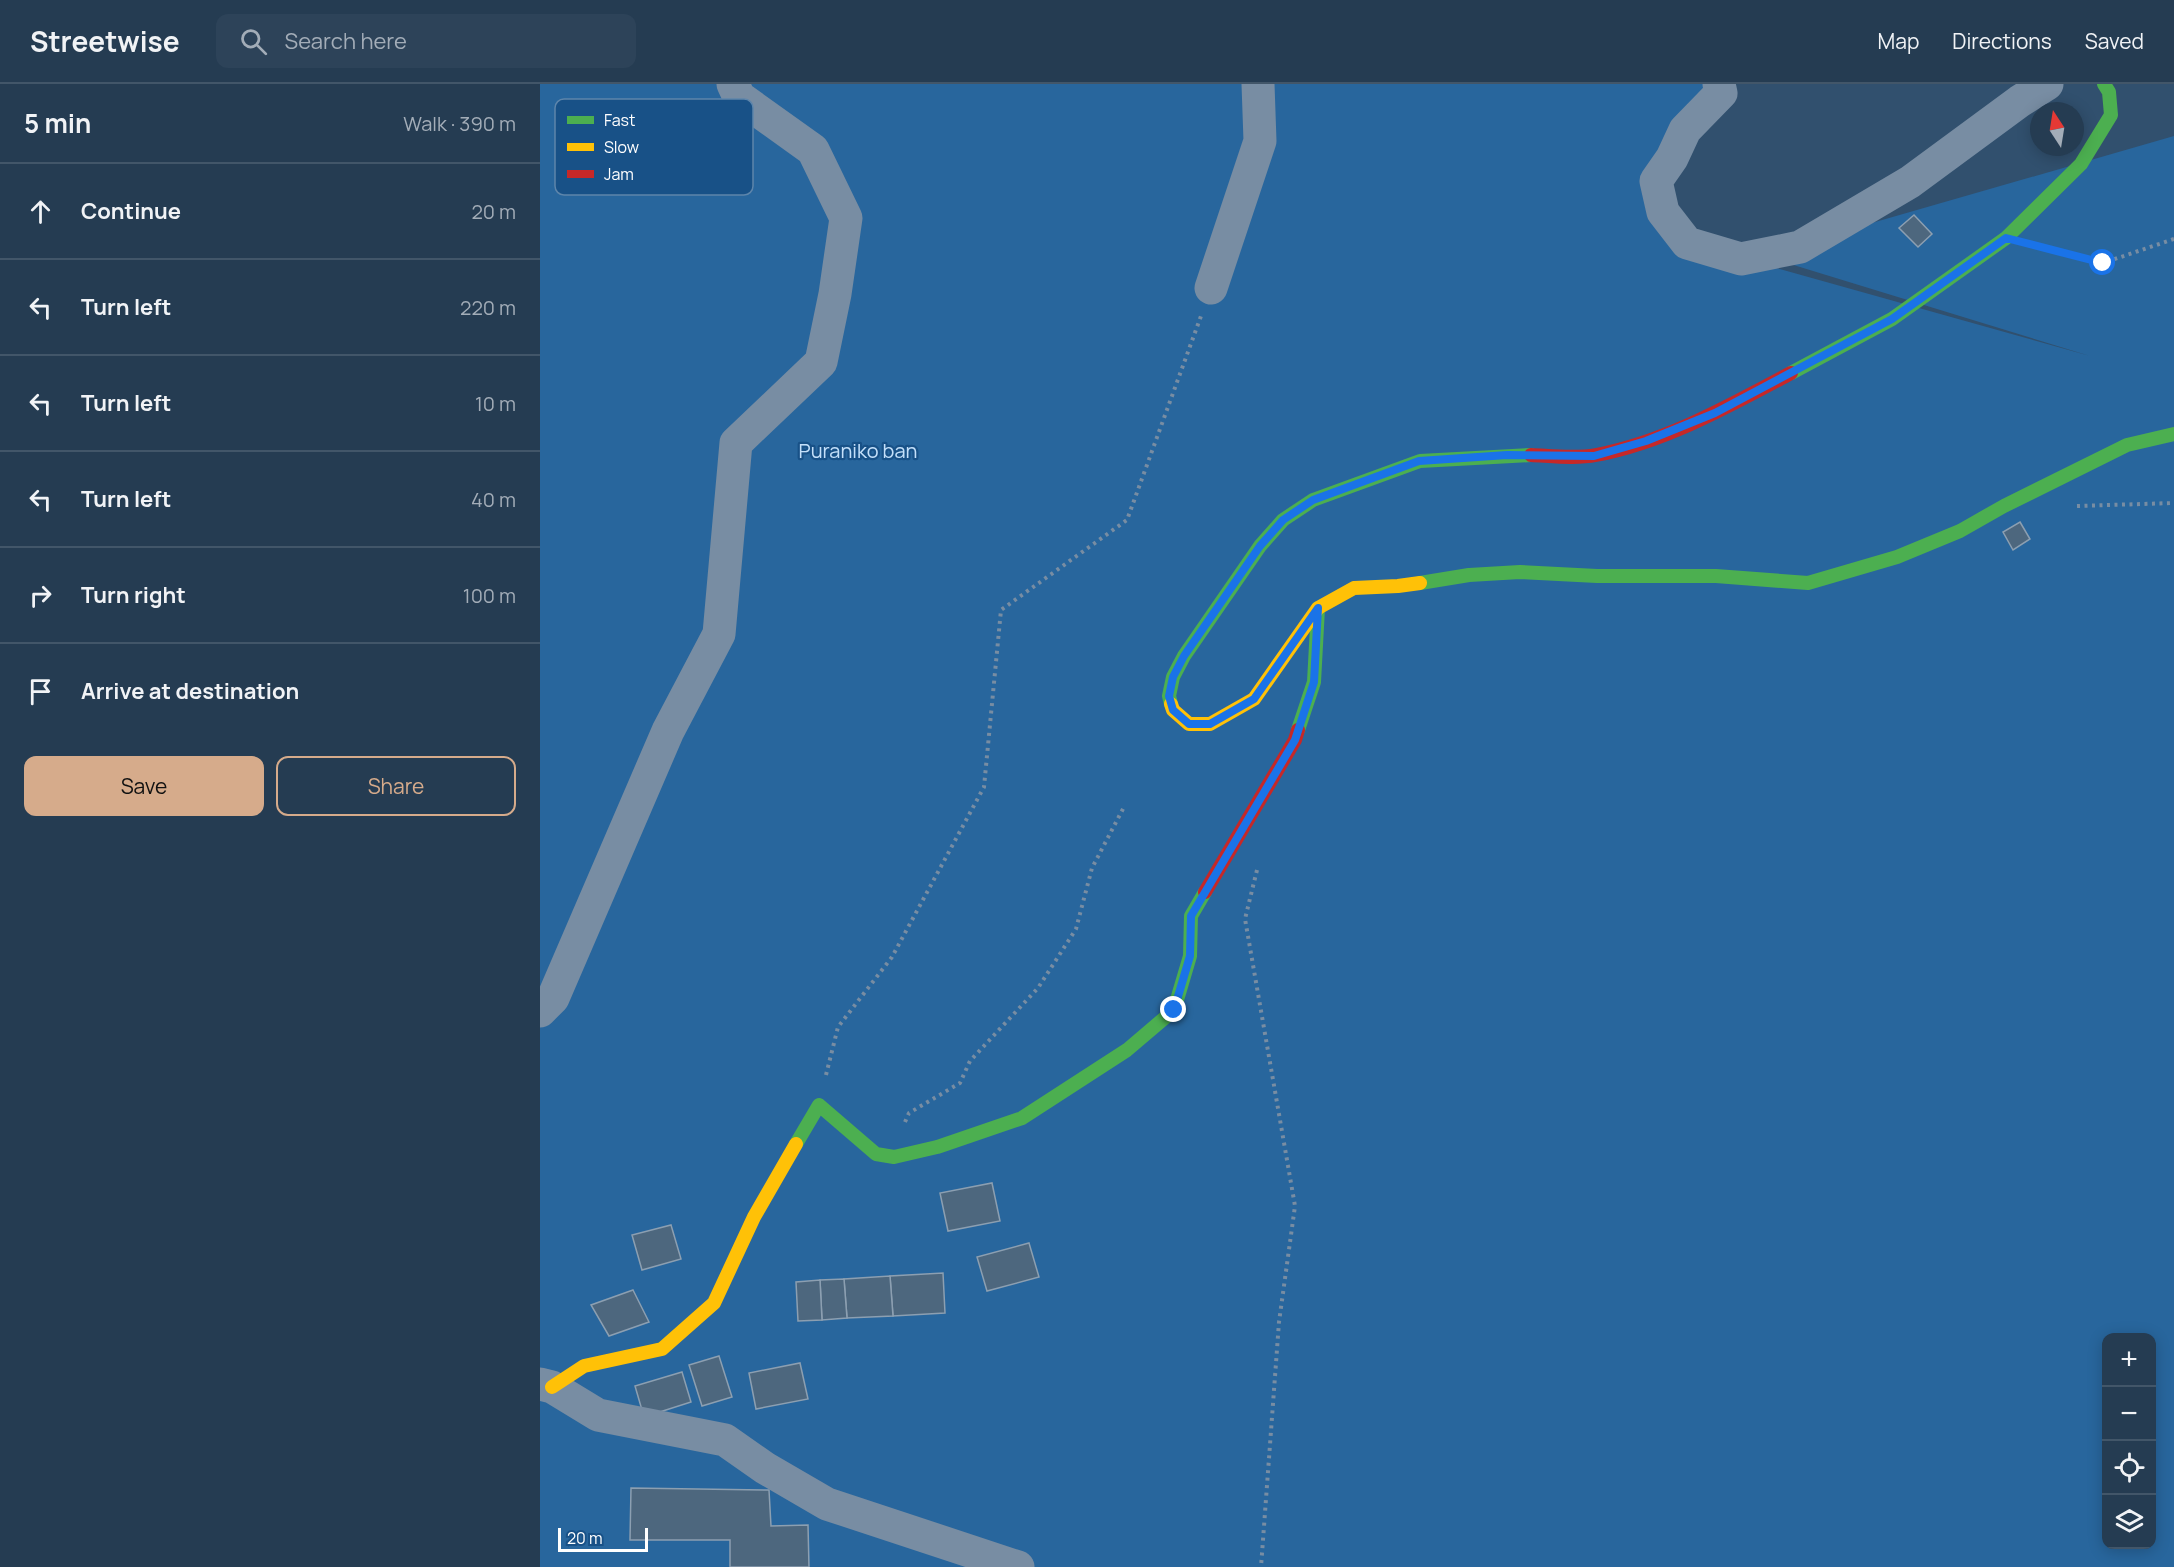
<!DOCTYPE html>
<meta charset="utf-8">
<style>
body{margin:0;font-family:Manrope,sans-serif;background:#2d4359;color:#f1f3f6}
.controls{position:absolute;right:18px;bottom:18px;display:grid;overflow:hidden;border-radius:12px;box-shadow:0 3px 15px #0003}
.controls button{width:54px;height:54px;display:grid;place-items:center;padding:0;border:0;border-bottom:2px solid #425669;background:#253c52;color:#f1f3f6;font:30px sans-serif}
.compass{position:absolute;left:1490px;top:18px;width:54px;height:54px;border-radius:50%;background:#253c52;box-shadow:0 3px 15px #0003;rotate:348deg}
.scale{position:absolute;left:18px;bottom:15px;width:90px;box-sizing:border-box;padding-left:6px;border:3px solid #fff;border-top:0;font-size:16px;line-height:21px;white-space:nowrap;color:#fff;-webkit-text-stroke:4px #185187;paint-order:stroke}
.stop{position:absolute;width:18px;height:18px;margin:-14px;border:4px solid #1a73e8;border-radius:50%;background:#fff}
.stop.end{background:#1a73e8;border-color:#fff;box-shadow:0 2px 6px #0008}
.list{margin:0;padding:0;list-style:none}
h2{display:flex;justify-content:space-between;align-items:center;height:78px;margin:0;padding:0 24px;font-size:26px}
h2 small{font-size:20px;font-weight:400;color:#a3adb8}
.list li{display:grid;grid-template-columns:39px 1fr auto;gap:18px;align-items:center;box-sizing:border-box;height:96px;padding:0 24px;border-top:2px solid #425669}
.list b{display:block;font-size:22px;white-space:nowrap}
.list em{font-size:20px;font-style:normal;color:#a3adb8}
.actions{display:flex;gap:12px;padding:18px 24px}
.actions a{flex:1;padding:14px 0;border:2px solid #d6ab8b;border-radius:12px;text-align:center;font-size:21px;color:#d6ab8b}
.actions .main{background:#d6ab8b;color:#111}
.icon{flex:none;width:33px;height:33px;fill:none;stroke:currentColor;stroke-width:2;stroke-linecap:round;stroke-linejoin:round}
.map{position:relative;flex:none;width:1634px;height:1483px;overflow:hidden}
header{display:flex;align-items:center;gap:36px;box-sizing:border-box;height:84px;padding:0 30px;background:#253c52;border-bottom:2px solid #425669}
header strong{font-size:28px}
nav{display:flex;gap:33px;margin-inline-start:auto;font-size:21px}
.search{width:420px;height:54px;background:#2d4359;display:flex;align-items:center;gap:15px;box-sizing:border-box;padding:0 21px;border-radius:12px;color:#a3adb8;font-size:22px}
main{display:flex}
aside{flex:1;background:#253c52}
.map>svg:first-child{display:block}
</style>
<header>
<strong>Streetwise</strong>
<div class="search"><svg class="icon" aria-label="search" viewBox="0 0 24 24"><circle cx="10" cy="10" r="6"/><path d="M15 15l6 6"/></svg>Search here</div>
<nav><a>Map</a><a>Directions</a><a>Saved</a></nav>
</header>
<main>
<aside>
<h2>5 min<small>Walk · 390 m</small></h2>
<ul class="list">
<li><svg class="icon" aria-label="ahead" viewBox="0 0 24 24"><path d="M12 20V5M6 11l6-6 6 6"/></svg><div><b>Continue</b></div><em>20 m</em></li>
<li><svg class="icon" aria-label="left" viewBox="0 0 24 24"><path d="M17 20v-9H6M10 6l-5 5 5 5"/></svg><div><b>Turn left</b></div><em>220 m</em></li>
<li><svg class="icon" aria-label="left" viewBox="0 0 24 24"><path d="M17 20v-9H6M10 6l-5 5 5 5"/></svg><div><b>Turn left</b></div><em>10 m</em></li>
<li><svg class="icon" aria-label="left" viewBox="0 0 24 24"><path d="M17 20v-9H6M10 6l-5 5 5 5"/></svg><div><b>Turn left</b></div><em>40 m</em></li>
<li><svg class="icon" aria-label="right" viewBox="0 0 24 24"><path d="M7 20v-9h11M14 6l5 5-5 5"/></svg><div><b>Turn right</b></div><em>100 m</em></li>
<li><svg class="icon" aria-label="arrive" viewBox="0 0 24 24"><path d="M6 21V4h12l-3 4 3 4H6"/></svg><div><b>Arrive at destination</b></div></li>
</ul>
<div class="actions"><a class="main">Save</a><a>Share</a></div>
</aside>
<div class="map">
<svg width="1634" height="1483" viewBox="0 0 1634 1483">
<rect width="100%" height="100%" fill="#31506e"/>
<path fill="#28669d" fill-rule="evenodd" d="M0,0H1179L1116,97L1147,159L1550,272L1221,171L1634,52V1483H0ZM1566,1254H1612V1460H1566Z"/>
<g fill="#4d677e" stroke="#8c9fb1" stroke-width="1.5">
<polygon points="1374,131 1392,150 1378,163 1359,144"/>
<polygon points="1480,438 1490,455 1473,466 1463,448"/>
<polygon points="452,1099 460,1137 408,1147 400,1109"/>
<polygon points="131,1141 141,1175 102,1186 92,1151"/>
<polygon points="489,1159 499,1193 447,1207 437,1173"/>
<polygon points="403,1189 405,1229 353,1232 350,1192"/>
<polygon points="350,1192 353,1232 307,1234 304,1195"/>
<polygon points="304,1195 307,1234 282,1236 280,1196"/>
<polygon points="280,1196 282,1236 258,1237 256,1198"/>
<polygon points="93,1206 109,1238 69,1252 51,1221"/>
<polygon points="179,1272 192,1313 162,1322 149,1281"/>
<polygon points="260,1279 268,1315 216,1325 209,1289"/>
<polygon points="142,1288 151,1318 104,1333 95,1302"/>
<polygon points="91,1404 229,1406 231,1442 268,1441 269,1483 190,1483 190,1456 90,1456"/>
</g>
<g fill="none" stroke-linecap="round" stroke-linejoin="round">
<g stroke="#788da3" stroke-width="4" stroke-dasharray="3 4.5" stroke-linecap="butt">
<polyline points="1502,163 1563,179 1634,155"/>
<polyline points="1537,422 1634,419"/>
<polyline points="717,786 705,835 755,1122 739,1238 721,1483"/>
<polyline points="286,991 298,943 352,873 444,703 461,526 587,436 661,232"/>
<polyline points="365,1038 369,1029 420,999 430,977 498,904 536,845 552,784 585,721"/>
</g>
<g stroke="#788da3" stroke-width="33">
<polyline points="1179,0 1181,9 1145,46 1132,74 1116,97 1123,128 1147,159 1201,175 1260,163 1370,98 1480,17 1507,0"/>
<polyline points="671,204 720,57 718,0"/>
<polyline points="0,927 13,914 128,647 179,550 196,359 281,278 295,210 306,134 273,66 199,13 193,0"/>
<polyline points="0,1300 12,1303 58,1331 185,1356 225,1384 287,1420 478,1483"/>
</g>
<g stroke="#4caf50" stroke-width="14">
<polyline points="1251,289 1352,235 1466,154 1541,80 1571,31 1569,8 1564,0"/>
<polyline points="880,499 929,491 980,488 1057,492 1176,492 1268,499 1357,473 1420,447 1464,422 1587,361 1634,350"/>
<polyline points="631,620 629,612 633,593 644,572 720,462 743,436 773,416 880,377 991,371"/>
<polyline points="758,646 774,598 778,524"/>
<polyline points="256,1060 279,1021 336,1070 354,1073 397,1063 482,1034 587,966 634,926 650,872 651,832 665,808"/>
</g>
<g stroke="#ffc107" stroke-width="14">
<polyline points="631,620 633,626 649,640 670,640 714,615 778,524 814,504 858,502 880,499"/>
<polyline points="12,1303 44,1282 122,1265 174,1219 214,1133 256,1060"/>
</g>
<g stroke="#c62828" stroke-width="14">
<path d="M991,371C1012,372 1036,375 1056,371C1125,358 1189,322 1251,289"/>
<polyline points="665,808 755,656 758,646"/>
</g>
</g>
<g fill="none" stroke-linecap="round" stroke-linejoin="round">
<polyline stroke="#1a73e8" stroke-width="8" points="634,926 650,872 651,832 755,656 774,598 778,524 714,615 670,640 649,640 633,626 629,612 633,593 644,572 720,462 743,436 773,416 879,377 967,371 1054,372 1106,357 1175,329 1352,235 1466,154 1563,179"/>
</g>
<g text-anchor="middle" stroke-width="4.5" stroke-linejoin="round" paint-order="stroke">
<g font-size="20" fill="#c4e0fa" stroke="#185187">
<text x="318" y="374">Puraniko ban</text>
</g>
</g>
<rect x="15" y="15" width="198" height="96" rx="9" fill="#185187" stroke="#5d85ab" stroke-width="1.5"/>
<rect x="27" y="32" width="27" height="8" fill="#4caf50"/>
<rect x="27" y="59" width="27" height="8" fill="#ffc107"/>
<rect x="27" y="86" width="27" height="8" fill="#c62828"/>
<g font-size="16" fill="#fff">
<text x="64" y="42">Fast</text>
<text x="64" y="69">Slow</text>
<text x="64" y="96">Jam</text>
</g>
</svg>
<div class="controls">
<button>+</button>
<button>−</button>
<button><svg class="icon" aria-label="locate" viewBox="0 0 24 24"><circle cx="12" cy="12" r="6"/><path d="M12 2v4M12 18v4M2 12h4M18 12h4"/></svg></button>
<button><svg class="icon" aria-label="layers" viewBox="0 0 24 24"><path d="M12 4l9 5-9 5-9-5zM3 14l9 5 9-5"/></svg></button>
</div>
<svg class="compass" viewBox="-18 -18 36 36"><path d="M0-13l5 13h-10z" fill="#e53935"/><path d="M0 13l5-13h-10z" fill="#a3adb8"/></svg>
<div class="scale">20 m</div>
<div class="stop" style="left:1563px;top:179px"></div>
<div class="stop end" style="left:634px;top:926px"></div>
</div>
</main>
